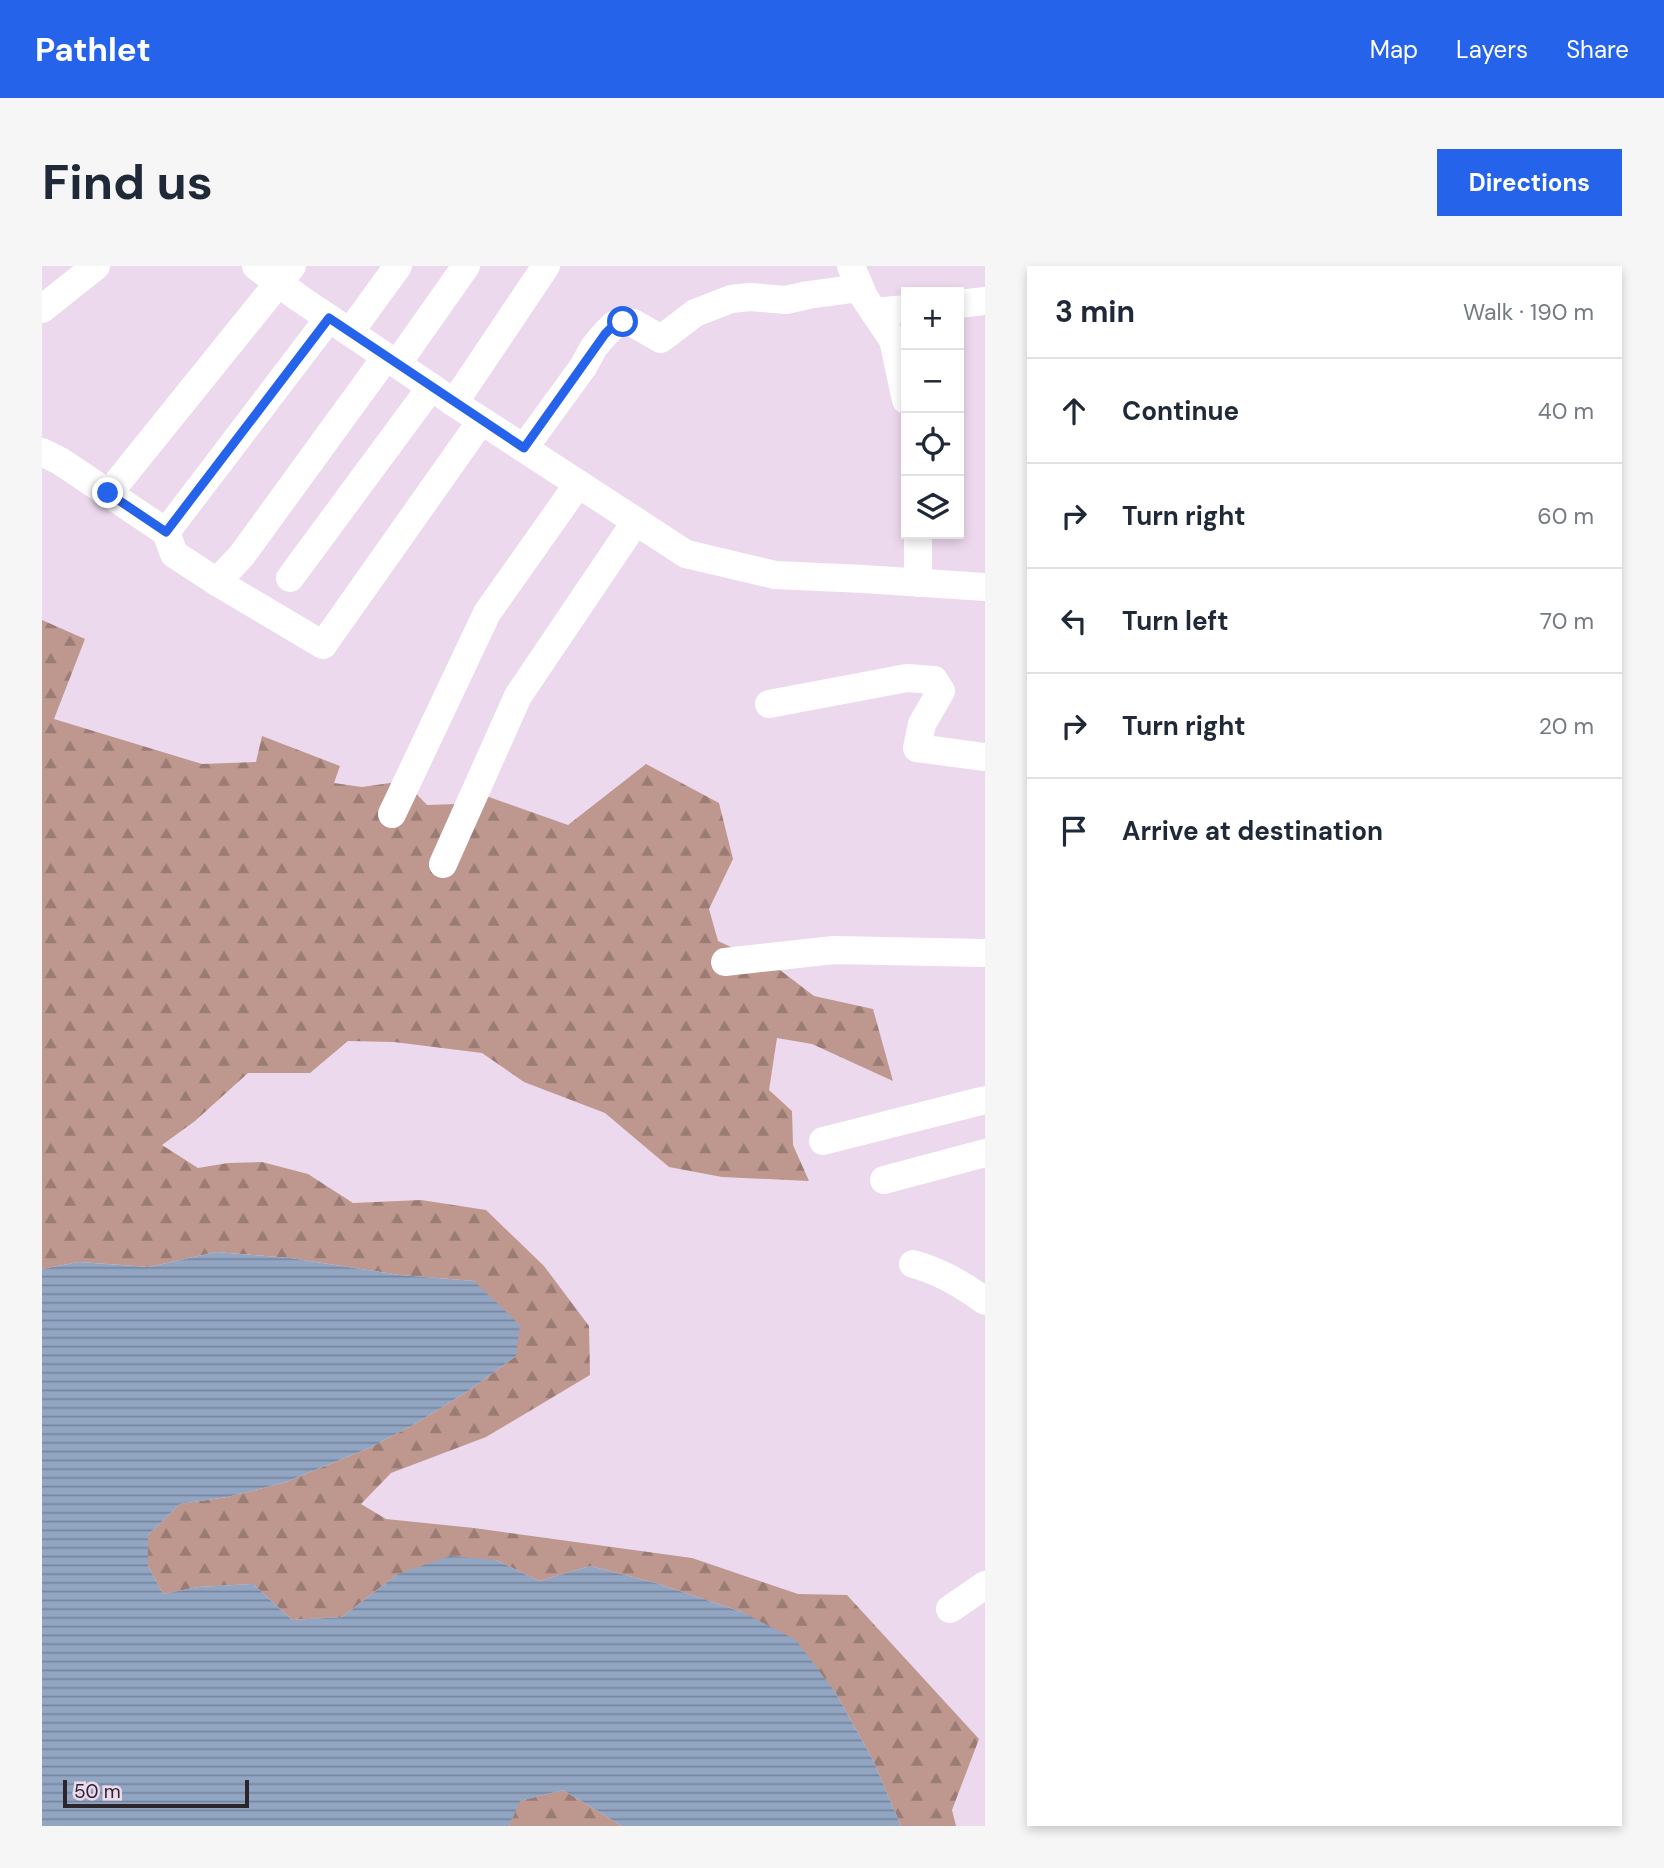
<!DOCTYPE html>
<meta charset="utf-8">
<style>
body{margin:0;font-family:"DM Sans",sans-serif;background:#f6f6f7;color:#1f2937}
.controls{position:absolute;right:21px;top:21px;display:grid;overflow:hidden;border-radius:0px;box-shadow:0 4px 10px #0003}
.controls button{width:63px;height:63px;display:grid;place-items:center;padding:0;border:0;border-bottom:2px solid #e0e1e3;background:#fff;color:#1f2937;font:35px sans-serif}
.scale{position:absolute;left:21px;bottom:18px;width:186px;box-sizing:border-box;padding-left:7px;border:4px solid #2c252c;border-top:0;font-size:19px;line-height:24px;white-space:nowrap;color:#2c252c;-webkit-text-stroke:5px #edd9ed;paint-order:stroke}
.stop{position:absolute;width:21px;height:21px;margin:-16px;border:5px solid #2563eb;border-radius:50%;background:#fff}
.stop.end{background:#2563eb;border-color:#fff;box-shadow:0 2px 7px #0008}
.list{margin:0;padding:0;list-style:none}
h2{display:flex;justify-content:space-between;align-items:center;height:91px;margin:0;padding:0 28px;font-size:30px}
h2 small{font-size:23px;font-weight:400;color:#747a83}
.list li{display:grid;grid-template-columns:46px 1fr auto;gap:21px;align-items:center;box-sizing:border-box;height:105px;padding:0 28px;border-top:2px solid #e0e1e3}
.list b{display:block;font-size:26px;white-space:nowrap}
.list em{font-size:23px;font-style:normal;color:#747a83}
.icon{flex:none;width:38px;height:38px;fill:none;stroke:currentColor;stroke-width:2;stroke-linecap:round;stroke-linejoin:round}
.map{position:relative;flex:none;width:943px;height:1560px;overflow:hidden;border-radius:0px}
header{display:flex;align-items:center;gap:42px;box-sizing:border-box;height:98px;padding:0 35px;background:#2563eb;color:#fff}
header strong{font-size:33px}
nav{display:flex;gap:38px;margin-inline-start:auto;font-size:24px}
.intro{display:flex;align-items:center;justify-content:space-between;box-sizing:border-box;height:168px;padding:0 42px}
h1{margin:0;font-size:49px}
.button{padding:18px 32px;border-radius:0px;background:#2563eb;color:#fff;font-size:24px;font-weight:700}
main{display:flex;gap:42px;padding:0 42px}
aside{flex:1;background:#fff;border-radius:0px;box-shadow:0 4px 10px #0003}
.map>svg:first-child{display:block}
</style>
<header>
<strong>Pathlet</strong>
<nav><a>Map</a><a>Layers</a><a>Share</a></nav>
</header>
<div class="intro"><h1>Find us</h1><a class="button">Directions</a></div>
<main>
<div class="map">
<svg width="943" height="1560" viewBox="0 0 943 1560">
<defs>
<pattern id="forest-firs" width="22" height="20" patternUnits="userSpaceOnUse" patternTransform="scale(1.75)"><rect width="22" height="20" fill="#be988f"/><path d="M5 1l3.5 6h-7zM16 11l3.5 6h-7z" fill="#9b7c75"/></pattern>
<pattern id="water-rules" width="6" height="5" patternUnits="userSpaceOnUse" patternTransform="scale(1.75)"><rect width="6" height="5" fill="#92a5c2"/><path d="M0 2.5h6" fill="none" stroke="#77869e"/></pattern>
</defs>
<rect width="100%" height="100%" fill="#edd9ed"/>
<g fill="url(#forest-firs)">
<polygon points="0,354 43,373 12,453 160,498 214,496 220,470 298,500 292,517 320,521 362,515 385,539 414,538 444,530 526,559 604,498 677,537 691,593 667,643 676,675 738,704 772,730 831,743 851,815 770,778 735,772 727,824 750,845 751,879 767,915 680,911 627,901 563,847 482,816 440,787 352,776 306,775 268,807 206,807 153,855 120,879 156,902 186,897 220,896 266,908 311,937 379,934 444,944 502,1000 547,1060 548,1109 444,1171 349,1207 319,1238 344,1253 432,1262 650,1292 756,1328 805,1329 937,1473 910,1544 914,1560 859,1560 831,1494 793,1426 700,1346 614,1317 548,1300 497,1315 454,1294 356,1308 300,1351 250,1354 211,1318 156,1321 121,1328 106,1300 106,1269 138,1238 185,1231 244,1216 327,1182 371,1159 426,1125 474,1090 432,1015 358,1009 248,992 174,986 107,1001 37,996 0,1003"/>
<polygon points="521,1524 580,1560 467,1560 477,1535"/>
</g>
<polygon fill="url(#water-rules)" points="174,986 248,992 358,1009 432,1015 478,1059 474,1090 426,1125 371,1159 327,1182 244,1216 185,1231 138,1238 106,1269 106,1300 121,1328 156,1321 211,1318 250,1354 300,1351 356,1308 408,1290 454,1294 497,1315 548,1300 614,1317 700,1346 754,1374 793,1426 831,1494 859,1560 580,1560 521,1524 478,1535 467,1560 0,1560 0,1003 37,996 107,1001"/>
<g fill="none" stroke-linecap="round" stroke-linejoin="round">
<g stroke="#fff" stroke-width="28">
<polyline points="214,0 257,32 420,142 644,288 733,309 822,313 943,321"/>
<polyline points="809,0 822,31 851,74 864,134"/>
<polyline points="917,38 943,35"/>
<polyline points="0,43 54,0"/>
<polyline points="832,46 864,43"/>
<polyline points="308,66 356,0"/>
<polyline points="355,98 424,0"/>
<polyline points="412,137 504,0"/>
<polyline points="482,182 541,101 552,81 563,68 572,59 581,56 591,57 619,73 653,47 689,33 708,31 744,34 766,29 818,22"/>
<polyline points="0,186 18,195 124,266 132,288 175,316 281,379 439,155"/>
<polyline points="67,227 250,0"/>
<polyline points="124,266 287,52"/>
<polyline points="876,268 876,317"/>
<polyline points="248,312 389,121"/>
<polyline points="175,316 200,289 344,91"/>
<polyline points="727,438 865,412 892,414 899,425 880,458 875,482 943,491"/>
<polyline points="350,548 445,347 536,218"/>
<polyline points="401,598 476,430 594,255"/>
<polyline points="683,696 792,684 943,687"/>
<polyline points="781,875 943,834"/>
<polyline points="842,914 943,887"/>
<path d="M871,998C898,1005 920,1018 943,1035"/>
<polyline points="908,1343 943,1319"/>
</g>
</g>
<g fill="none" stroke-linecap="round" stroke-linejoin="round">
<polyline stroke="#2563eb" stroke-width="9" points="66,227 124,266 287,52 482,182 563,68 572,59 581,56"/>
</g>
</svg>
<div class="controls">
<button>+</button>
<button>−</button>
<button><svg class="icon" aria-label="locate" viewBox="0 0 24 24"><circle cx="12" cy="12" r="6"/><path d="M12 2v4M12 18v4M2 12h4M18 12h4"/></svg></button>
<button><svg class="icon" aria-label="layers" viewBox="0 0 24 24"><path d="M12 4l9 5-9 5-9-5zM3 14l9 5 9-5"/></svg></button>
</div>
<div class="scale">50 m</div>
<div class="stop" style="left:581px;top:56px"></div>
<div class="stop end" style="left:66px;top:227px"></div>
</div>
<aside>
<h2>3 min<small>Walk · 190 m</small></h2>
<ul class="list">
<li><svg class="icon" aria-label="ahead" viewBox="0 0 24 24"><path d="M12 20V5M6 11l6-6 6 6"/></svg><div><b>Continue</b></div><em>40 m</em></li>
<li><svg class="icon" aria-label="right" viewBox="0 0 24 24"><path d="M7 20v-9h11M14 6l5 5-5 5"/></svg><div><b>Turn right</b></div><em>60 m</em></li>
<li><svg class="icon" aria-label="left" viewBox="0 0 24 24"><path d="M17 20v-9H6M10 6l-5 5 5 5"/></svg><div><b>Turn left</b></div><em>70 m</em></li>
<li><svg class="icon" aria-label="right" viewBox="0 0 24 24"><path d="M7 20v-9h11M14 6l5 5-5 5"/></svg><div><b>Turn right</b></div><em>20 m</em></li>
<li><svg class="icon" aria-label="arrive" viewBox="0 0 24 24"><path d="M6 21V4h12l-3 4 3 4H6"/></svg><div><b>Arrive at destination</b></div></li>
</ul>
</aside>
</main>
